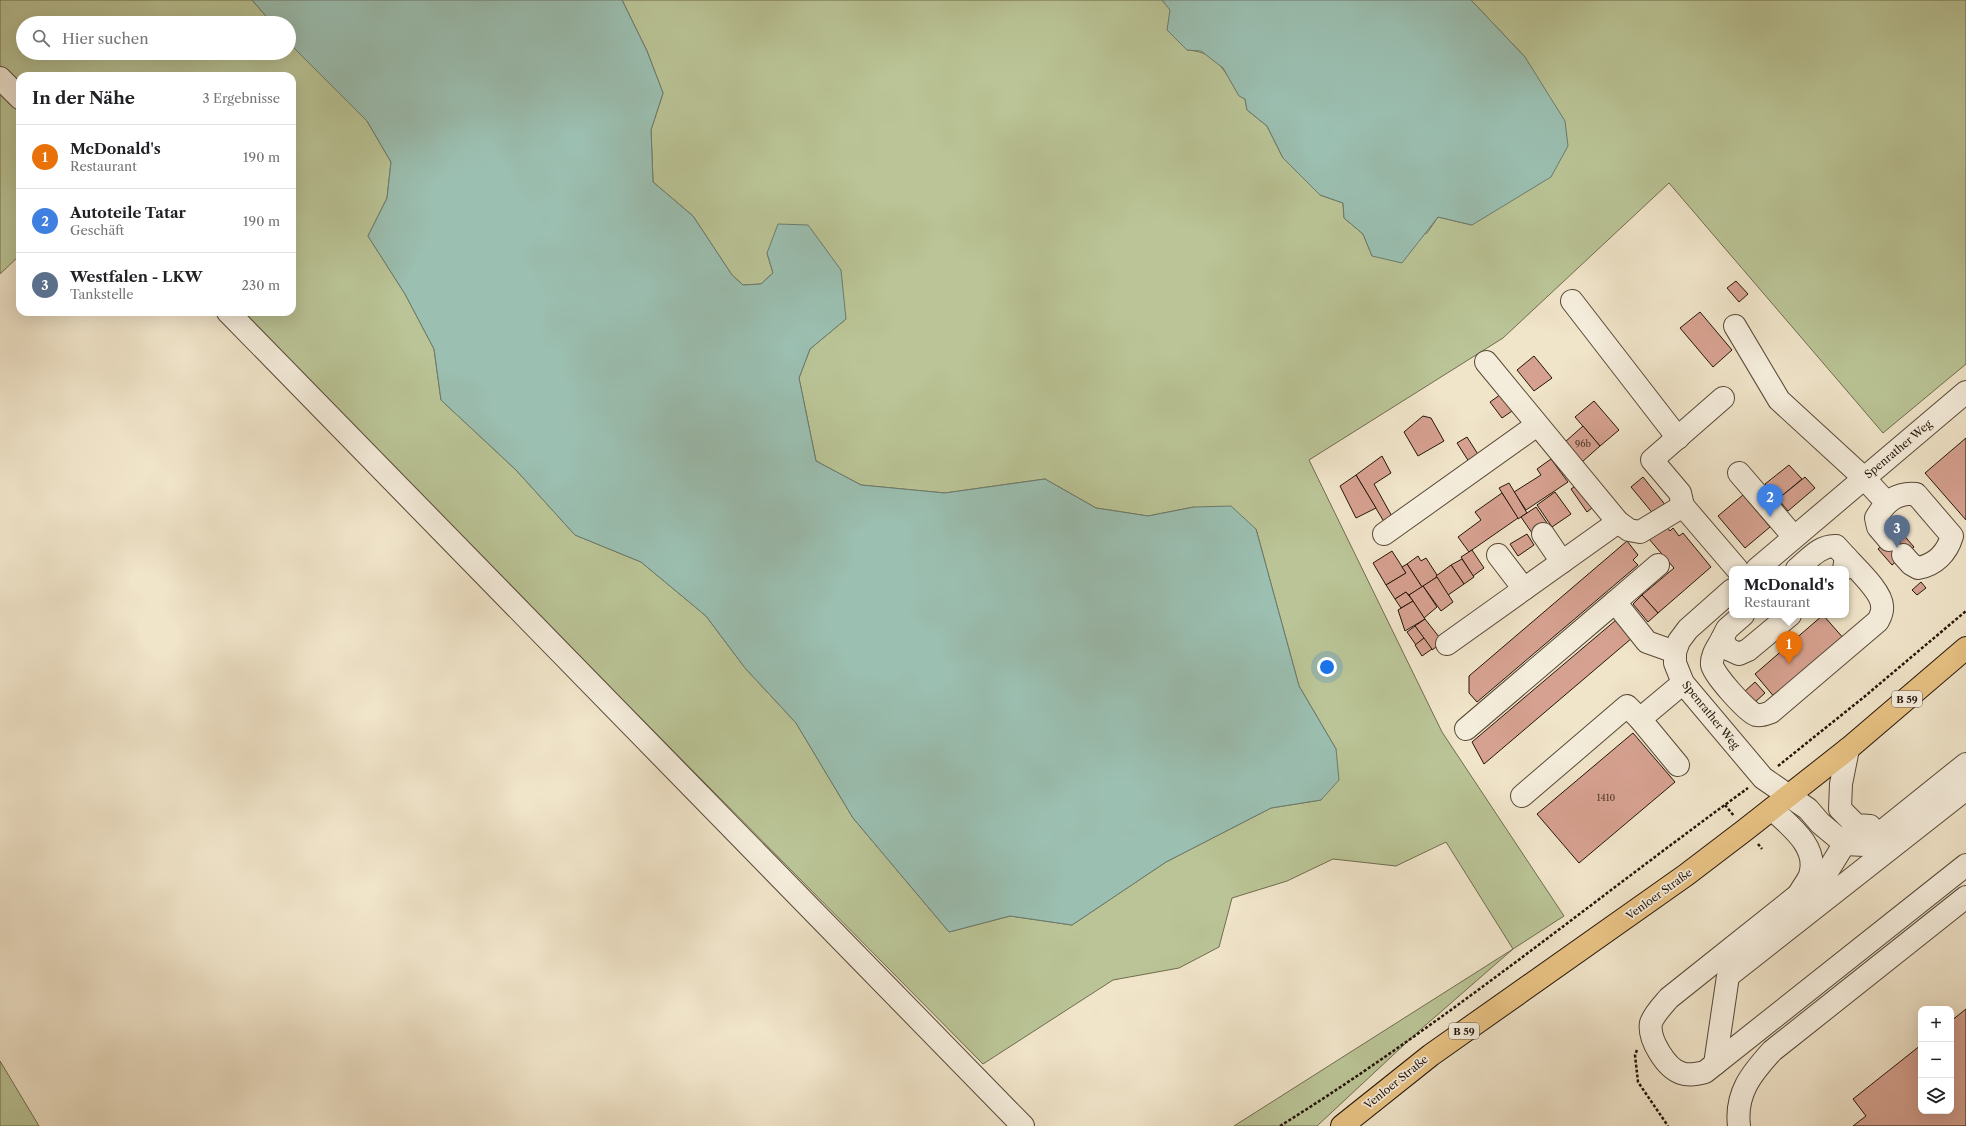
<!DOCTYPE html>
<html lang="de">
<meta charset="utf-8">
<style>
body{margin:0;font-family:"Libre Caslon Text",serif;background:#f6f6f6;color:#202124}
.controls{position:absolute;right:12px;bottom:12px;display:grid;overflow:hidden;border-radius:8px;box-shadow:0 4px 16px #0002}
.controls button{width:36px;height:36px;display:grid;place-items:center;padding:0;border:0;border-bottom:1px solid #e0e0e0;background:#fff;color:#202124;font:20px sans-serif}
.you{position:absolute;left:1327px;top:667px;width:14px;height:14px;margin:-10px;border:3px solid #fff;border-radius:50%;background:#1a73e8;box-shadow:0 0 0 6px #1a73e833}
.badge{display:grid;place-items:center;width:26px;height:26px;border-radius:50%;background:#111827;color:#fff;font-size:13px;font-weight:700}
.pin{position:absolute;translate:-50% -33px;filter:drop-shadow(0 1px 2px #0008)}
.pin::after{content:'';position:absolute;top:21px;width:14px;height:12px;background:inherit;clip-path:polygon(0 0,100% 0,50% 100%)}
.popup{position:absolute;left:1729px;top:566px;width:120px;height:52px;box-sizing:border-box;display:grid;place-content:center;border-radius:8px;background:#fff;filter:drop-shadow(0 1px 3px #0005);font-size:13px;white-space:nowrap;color:#757577}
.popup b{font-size:15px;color:#202124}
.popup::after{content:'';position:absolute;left:50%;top:100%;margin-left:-8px;border:8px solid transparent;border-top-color:#fff}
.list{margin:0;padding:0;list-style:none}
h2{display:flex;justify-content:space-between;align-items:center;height:52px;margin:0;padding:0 16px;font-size:17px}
h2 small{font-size:13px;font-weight:400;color:#757577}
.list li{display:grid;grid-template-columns:26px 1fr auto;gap:12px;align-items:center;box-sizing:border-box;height:64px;padding:0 16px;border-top:1px solid #e0e0e0}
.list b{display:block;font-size:15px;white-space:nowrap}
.list p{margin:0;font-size:13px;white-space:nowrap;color:#757577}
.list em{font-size:13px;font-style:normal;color:#757577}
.icon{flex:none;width:22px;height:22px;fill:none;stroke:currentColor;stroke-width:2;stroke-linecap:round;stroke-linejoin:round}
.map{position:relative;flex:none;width:1966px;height:1126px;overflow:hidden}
.search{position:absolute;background:#fff;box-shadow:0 4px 16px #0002;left:16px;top:16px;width:280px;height:44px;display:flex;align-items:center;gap:10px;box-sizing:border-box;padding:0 14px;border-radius:22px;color:#757577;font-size:15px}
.panel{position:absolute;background:#fff;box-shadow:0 4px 16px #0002;left:16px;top:72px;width:280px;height:244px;border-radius:12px}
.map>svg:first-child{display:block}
</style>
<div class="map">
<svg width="1966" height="1126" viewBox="0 0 1966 1126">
<rect width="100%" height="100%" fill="#f0e4c9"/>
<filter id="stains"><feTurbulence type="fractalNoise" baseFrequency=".005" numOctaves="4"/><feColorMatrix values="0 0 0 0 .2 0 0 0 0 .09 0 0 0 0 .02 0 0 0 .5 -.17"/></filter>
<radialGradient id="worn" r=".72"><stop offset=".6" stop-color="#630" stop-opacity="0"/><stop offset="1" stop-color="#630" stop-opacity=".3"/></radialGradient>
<g fill="#bac496" stroke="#706c4f">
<path d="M0,0H252L272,23H23V53H289V43L367,121L391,162L387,198L368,236L405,294L434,349L441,400L516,470L575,535L641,562L706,616L745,668L796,723L853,818L949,932L1010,916L1072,925L1166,862L1271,808L1321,800L1336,749L1299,686L1256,529L1194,507L1148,516L1096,508L1045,479L945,493L861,485L816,461L799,378L810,349L846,319L767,253L773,273L761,284L743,285L732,275L693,216L653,182L651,130L663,93L647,51L622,0H1162L1170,9L1187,50C1210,51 1221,64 1232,83C1236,90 1238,96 1245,99L1247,110L1267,126L1283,158L1320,195L1343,203L1344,218L1363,234L1372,256L1427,233L1438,217L1472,225L1525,57L1471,0H1966V364L1883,433L1669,183L1503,338L1309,460L1442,732L1564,916L1513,949L1420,1030L1317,1126H1234L1513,949L1446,842L1396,866L1333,859L1287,881L1232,898L1219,947L1179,968L1113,980L983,1064L239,312H292V76H20V255L0,274Z"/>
<polygon points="0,1061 39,1126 0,1126"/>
</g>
<g fill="#9bbfb1" stroke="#6c7b6d">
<polygon points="252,0 622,0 647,51 663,93 651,130 653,182 693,216 732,275 743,285 761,284 773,273 767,253 778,224 808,225 841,270 846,319 810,349 799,378 816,461 861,485 945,493 1045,479 1096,508 1148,516 1194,507 1231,506 1256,529 1299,686 1336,749 1339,780 1321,800 1271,808 1166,862 1072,925 1010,916 949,932 853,818 796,723 745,668 706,616 641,562 575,535 516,470 441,400 434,349 405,294 368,236 387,198 391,162 367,121 289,43 289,23 272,23"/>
<polygon points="1162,0 1471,0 1525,57 1565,121 1568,146 1551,177 1472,225 1438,217 1402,263 1372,256 1363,234 1344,218 1343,203 1320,195 1283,158 1267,126 1247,110 1245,99 1239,96 1223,68 1201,51 1187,50 1167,30 1170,10"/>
</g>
<g fill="#d6a190" stroke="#251508">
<polygon points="1736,281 1748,294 1739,302 1727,288"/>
<polygon points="1700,312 1732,350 1713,367 1680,328"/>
<polygon points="1534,356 1552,378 1534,391 1517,370"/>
<polygon points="1504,392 1515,409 1502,418 1490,402"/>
<polygon points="1594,401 1619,430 1600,446 1575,417"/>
<polygon points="1423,416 1431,418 1444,441 1418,456 1404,432"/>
<polygon points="1583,426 1600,446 1582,462 1565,442"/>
<polygon points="1467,437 1481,459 1471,465 1457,443"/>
<polygon points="1966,438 1966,520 1925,473"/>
<polygon points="1382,456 1391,473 1374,484 1394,520 1386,525 1356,475"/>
<polygon points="1551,459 1568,482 1526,510 1514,492 1541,475 1537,469"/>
<polygon points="1789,465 1802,479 1778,499 1765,484"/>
<polygon points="1356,475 1376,508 1356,518 1340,486"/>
<polygon points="1643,477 1667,507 1655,516 1631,487"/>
<polygon points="1805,477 1815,488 1788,511 1778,499"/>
<polygon points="1581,482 1597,504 1587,512 1571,489"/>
<polygon points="1509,483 1527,513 1518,519 1499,488"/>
<polygon points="1555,492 1571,514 1552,527 1537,505"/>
<polygon points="1502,493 1518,518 1469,552 1458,537 1481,520 1475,512"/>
<polygon points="1743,495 1770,527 1745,548 1718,516"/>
<polygon points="1536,507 1547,523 1532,533 1521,517"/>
<polygon points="1666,525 1670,531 1673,528 1679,536 1683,533 1711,567 1658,613 1642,595 1674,568 1649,539"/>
<polygon points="1900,531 1914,547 1892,565 1878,549"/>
<polygon points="1527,534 1534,545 1518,556 1510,544"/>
<polygon points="1627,541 1638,555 1633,560 1638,565 1477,702 1469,693 1469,676"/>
<polygon points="1472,550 1484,568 1473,576 1461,557"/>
<polygon points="1392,551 1406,573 1386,585 1373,563"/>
<polygon points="1418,556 1421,561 1426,558 1437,575 1437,577 1422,587 1407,564"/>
<polygon points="1462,559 1474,577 1464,584 1451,565"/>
<polygon points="1407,564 1422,587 1409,595 1406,592 1395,599 1386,585 1406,573 1402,567"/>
<polygon points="1451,565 1464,584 1448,595 1436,576"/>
<polygon points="1437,577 1453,602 1441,611 1423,586"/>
<polygon points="1921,582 1926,588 1917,595 1912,590"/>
<polygon points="1423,586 1437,607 1424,618 1409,595"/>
<polygon points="1406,592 1413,601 1401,608 1395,599"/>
<polygon points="1642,595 1658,613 1648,622 1633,604"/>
<polygon points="1413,601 1425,619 1405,631 1398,610"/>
<polygon points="1823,615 1845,640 1776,699 1755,674"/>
<polygon points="1425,619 1443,642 1432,650 1415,626"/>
<polygon points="1616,620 1632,638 1484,764 1472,742"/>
<polygon points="1415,626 1424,638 1416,645 1407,632"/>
<polygon points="1424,638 1432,649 1422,656 1415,645"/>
<polygon points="1755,682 1765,693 1754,703 1744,692"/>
<polygon points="1633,733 1675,782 1579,863 1537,814"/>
<polygon points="1966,1009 1966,1126 1853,1126 1866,1116 1853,1099 1921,1045 1921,1111 1951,1111 1951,1021"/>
</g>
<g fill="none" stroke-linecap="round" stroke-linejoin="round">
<g stroke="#584938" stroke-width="24">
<g id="minor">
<polyline points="0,78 20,98"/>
<polyline points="1572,301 1678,438"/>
<polyline points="228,312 1023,1126"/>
<polyline points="1735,326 1779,400 1864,478 1887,503"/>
<polyline points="1486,362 1618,522 1629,530 1640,532 1683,506 1737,569"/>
<polyline points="1739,473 1794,537"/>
<polyline points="1683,506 1680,493 1652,460 1723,398"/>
<polyline points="1384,534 1537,425"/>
<polyline points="1543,534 1562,562"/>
<path d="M1889,540L1878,527L1876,518C1885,502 1897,492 1916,494L1952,536C1947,553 1935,565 1918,568L1911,564L1903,555"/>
<polyline points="1498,555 1524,589"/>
<polyline points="1757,569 1966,392"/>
<path d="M1797,569C1809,559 1820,545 1836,546L1846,557L1844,569"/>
<polyline points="1732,590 1688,629 1679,641 1675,652 1675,663 1683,683 1763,778 1808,809 1820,823 1845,844 1865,845 1966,764"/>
<polyline points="1615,602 1658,565"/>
<polyline points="1743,615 1727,629 1722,639 1728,649 1739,654 1748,650 1790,615"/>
<path d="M1722,639C1718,647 1711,655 1712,665C1713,674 1748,713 1756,715C1762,716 1766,714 1771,712L1878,621C1880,617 1883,612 1882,606C1882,592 1856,568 1846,557"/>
<polyline points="1447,644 1618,522"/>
<polyline points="1640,719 1678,765"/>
<polyline points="1466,729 1615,602 1647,642 1675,652"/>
<polyline points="1848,749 1841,784 1840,809 1856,825 1870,826"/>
<polyline points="1522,796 1627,706 1640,719 1683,683"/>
<path d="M1772,809C1790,826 1819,847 1810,875C1808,881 1802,888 1799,894"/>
<path d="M1856,825L1827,872L1669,998C1663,1005 1654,1014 1651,1023C1648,1039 1666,1068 1681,1073C1689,1076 1697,1074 1705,1072L1966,865"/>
<polyline points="1715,1064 1728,976 1966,789"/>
<path d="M1739,1126C1735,1093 1752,1073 1772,1051L1966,897"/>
</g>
</g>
<g stroke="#251508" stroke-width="24">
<polyline id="major" points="1342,1126 1431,1055 1686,875 1745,830 1848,749 1966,648"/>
</g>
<g stroke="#251508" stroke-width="2.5" stroke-dasharray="3 2" stroke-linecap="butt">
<polyline points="1778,766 1864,697 1966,611"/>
<polyline points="1725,805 1734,816"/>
<polyline points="1758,844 1762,849"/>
<polyline points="1637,1050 1635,1055 1638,1082 1668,1126"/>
<path d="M1280,1126C1444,1024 1592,901 1748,788"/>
</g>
<use href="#minor" stroke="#f5eddc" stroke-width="22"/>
<use href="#major" stroke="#e8c284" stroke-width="22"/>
</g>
<g text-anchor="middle" stroke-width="3.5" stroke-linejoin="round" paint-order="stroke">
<g font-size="9" fill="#51382a">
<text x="1583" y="447">96b</text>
<text x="1606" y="801">1410</text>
</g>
<g fill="#f5eddc" stroke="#635648" stroke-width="1">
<rect x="1892" y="691" width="30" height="16" rx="3"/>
<rect x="1449" y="1023" width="30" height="16" rx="3"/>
</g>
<g font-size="10" font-weight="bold" fill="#251508">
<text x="1907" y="703">B 59</text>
<text x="1464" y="1035">B 59</text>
</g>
<g font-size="11" fill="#251508" stroke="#f5eddc">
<text transform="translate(1898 449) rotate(-40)" y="4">Spenrather Weg</text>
<text transform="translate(1711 715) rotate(51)" y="4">Spenrather Weg</text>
<text transform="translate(1659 894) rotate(-36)" y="4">Venloer Straße</text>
<text transform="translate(1396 1082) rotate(-39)" y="4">Venloer Straße</text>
</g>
</g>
<rect width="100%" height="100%" filter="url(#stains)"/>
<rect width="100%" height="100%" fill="url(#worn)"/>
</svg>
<div class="controls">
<button>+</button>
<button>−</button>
<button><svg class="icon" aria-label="layers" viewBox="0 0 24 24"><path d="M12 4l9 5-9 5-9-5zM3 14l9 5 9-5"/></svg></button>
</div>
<div class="you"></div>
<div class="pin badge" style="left:1789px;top:664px;background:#e8710a">1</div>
<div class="popup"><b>McDonald's</b>Restaurant</div>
<div class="pin badge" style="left:1770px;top:517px;background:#3f7fe0">2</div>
<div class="pin badge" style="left:1897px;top:548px;background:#5c6f8a">3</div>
<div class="search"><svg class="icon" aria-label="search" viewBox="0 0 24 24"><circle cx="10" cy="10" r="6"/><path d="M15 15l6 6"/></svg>Hier suchen</div>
<section class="panel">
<h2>In der Nähe<small>3 Ergebnisse</small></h2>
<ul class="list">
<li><span class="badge" style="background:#e8710a">1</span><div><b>McDonald's</b><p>Restaurant</p></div><em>190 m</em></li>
<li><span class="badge" style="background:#3f7fe0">2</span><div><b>Autoteile Tatar</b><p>Geschäft</p></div><em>190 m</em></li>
<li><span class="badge" style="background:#5c6f8a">3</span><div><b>Westfalen - LKW</b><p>Tankstelle</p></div><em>230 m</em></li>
</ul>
</section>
</div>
